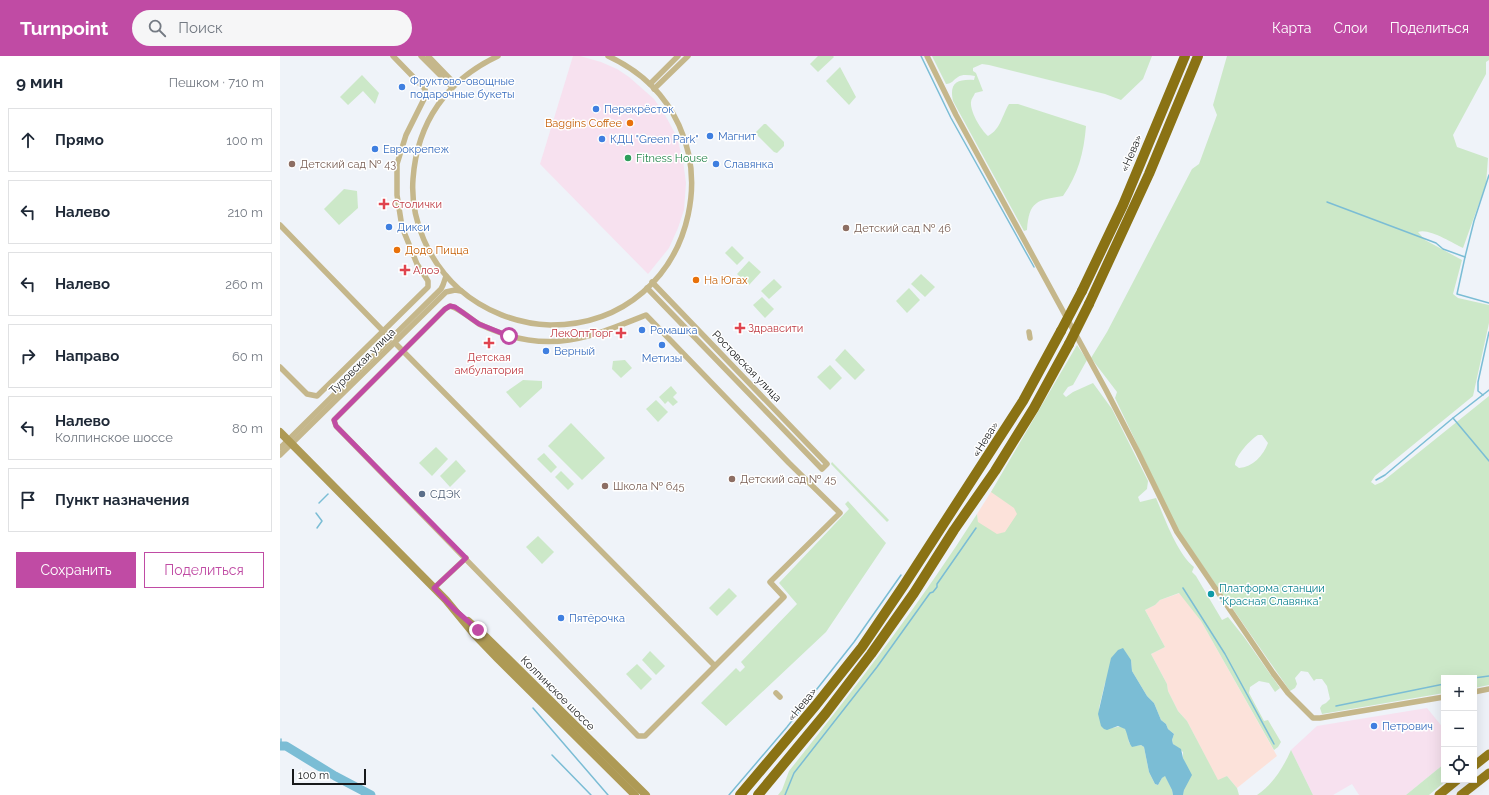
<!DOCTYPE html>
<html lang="ru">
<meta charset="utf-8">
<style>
body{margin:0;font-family:Raleway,sans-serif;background:#f6f6f7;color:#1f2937}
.controls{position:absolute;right:12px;bottom:12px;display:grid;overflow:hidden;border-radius:0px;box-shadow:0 4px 16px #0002}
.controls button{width:36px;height:36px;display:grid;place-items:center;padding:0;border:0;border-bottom:1px solid #e0e1e3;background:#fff;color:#1f2937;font:20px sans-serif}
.scale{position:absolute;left:12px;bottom:10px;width:74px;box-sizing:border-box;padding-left:4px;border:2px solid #17191b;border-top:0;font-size:11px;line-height:14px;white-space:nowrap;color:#17191b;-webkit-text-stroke:3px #fff;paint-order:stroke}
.stop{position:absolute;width:12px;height:12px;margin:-9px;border:3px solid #c04ba4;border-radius:50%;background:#fff}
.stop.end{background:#c04ba4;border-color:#fff;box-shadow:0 1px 4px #0008}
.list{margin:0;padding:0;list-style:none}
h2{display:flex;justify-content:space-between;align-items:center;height:52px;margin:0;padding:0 16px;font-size:17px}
h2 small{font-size:13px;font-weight:400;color:#747a83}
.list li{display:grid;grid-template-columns:26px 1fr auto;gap:12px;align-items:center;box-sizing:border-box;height:64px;margin:0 8px 8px;padding:0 8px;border:1px solid #e0e1e3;border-radius:0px}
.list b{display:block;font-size:15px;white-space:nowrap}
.list p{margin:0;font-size:13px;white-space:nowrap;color:#747a83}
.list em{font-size:13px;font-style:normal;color:#747a83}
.actions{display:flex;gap:8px;padding:12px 16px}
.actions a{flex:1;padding:9px 0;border:1px solid #c04ba4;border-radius:0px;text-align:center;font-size:14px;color:#c04ba4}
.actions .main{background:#c04ba4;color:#fff}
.icon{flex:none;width:22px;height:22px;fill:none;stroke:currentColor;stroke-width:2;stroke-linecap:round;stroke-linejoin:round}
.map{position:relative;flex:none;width:1209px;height:739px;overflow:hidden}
header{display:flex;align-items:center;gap:24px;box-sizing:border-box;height:56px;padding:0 20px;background:#c04ba4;color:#fff}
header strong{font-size:19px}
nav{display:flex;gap:22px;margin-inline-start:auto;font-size:14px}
.search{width:280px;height:36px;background:#f6f6f7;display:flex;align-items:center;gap:10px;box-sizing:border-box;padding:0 14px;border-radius:22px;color:#747a83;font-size:15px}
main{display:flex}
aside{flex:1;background:#fff}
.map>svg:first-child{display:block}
</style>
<header>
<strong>Turnpoint</strong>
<div class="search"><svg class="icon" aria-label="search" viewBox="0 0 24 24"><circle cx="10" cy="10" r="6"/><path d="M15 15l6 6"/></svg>Поиск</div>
<nav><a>Карта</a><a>Слои</a><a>Поделиться</a></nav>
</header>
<main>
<aside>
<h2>9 мин<small>Пешком · 710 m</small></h2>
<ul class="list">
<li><svg class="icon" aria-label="ahead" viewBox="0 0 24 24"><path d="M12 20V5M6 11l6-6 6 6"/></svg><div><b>Прямо</b></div><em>100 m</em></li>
<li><svg class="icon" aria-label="left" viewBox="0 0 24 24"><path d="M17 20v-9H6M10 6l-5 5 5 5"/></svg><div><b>Налево</b></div><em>210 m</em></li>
<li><svg class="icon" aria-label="left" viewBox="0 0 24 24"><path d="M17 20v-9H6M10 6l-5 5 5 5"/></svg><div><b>Налево</b></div><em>260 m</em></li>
<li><svg class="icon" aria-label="right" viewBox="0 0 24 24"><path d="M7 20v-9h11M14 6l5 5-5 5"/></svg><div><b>Направо</b></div><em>60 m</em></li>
<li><svg class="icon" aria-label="left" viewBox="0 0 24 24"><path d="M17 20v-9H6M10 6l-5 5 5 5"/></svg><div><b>Налево</b><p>Колпинское шоссе</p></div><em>80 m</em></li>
<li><svg class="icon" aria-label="arrive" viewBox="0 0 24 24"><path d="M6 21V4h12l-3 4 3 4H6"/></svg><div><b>Пункт назначения</b></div></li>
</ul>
<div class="actions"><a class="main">Сохранить</a><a>Поделиться</a></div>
</aside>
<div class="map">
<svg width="1209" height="739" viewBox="0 0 1209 739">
<rect width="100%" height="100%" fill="#eff3f9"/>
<g fill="#f7e1ef">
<polygon points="293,0 300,0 321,6 337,13 349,21 374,43 385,59 397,81 403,105 406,127 404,154 398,172 389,192 368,218 260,108"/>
<polygon points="1147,652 1164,673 1164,708 1126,739 1079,739 1072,728 1053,739 1033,739 1011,694 1037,670"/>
</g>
<g fill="#fce2da">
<polygon points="740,426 747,486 702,476 698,467 697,458 716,428"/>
<polygon points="900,537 921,565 997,700 957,732 947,720 938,725 907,665 898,655 888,635 887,628 871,598 885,591 865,554 875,549 880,544"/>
</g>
<g fill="#cce8c8" fill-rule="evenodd">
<polygon points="538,0 553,0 554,1 538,16 530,8"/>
<path d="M652,0H872L863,23L841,44L825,38L709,9L702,8L693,12V15L696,17L703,35L695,37C694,40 691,43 691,46C690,56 701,74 708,80C721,73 722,59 729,48H738L806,70C804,96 798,119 783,140C757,144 749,145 747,174L744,175L673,45C669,27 677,23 694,24L695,20C689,19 682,18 678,21C673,24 672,28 666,28Z"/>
<path d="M947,0H1209V4L1206,6V18L1173,79L1177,91L1208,102L1206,128L1183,192C1172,187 1149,172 1138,176L1145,184L1182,204L1173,238L1178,242L1209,249V267L1193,340L1095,420L1091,426L1095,429L1102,426L1209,340V629L1194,632V622H1164V637L1042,658L1040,652L1042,649L1046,647L1050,643L1047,630L1042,623H1036L1034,625L1028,616L1021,615L1015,622L1017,628L1015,632L1010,635L898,474L835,342L837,336L811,302L827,276L912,113L919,108L937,59L933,49ZM978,379H982L988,387C983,400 973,411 959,412L955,409C956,399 970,384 978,379Z"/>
<polygon points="560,11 576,41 569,49 546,25"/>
<polygon points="82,19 99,37 95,48 83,35 68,49 60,41"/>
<polygon points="484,68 486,68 504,86 504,90 497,97 494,96 476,78 476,76"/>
<polygon points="64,133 77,135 78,152 59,169 44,153"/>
<polygon points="452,190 464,202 457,209 445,197"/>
<polygon points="469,205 481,216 469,229 457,218"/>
<polygon points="641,218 655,231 645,241 631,228"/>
<polygon points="494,223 502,231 489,243 481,235"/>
<polygon points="629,232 640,244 627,257 616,245"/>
<polygon points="482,241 494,253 485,262 473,249"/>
<path d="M797,289L807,304L793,329L788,331L783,338L786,341L793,336L813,327L832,353L868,425L867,433L858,441L860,446L876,442C885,463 897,497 914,511L912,516L916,520L942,564L948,561L964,581L1000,632L995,636L989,627L979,625L970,631L969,637L984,665L988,664L1001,686L998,691L994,694L921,565L899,537L880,544L875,549L865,554L885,591L871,598L887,628L888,635L898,655L907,665L938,724L947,720L957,732L959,739H903L906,709L903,702V696L893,688L892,684L894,678L888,673L886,668L881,664L874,647L867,640L852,615L851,604L825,627L819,652L824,673C836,674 847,661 849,687L856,690L861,689L864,691L869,716L875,728L878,729L882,722L885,719L892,734L893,739H498L502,734L509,715C575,632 640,548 697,458L698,466L717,478L725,476L737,458L734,452L711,436Z"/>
<polygon points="565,293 585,314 575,324 555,304"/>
<polygon points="345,304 352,312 341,322 332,313 333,305"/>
<polygon points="550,309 562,322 550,334 537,321"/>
<polygon points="243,324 262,325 262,332 240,352 226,336"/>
<polygon points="391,330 397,337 393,341 398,346 393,350 388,345 385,348 379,341"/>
<polygon points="376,344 388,356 378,366 366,353"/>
<polygon points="291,367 325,402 302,424 268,390"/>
<polygon points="156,391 168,403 152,420 139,407"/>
<polygon points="264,397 277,411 271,417 257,403"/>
<polygon points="176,404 186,415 170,431 160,420"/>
<polygon points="552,406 609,464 607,466 551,408"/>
<polygon points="281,415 294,428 288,434 275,421"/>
<polygon points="568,445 606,487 546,576 446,670 421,647 456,612 460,616 465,611 461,606 517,548 499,527 569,453 565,448"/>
<polygon points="258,480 274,496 262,508 246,491"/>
<polygon points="449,532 457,540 437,560 429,552"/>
<polygon points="370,595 385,610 376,619 362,604"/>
<polygon points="357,608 372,623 361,634 346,618"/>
<path d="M1011,694L1033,739H977C993,728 1003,712 1011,694Z"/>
<polygon points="1164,708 1164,724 1167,724 1149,739 1126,739"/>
</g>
<path fill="#7bbdd5" d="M843,592L851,604L852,615L867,640L874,647L881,664L886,668L888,673L894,678L892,684L893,688L901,693L903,702L912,719L904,734L903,739H893L892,734L885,720L882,722L878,729L875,728L869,716L864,691L861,689L852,691C848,686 848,679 845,673L838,670L827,674L824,673L821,670L818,658L831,602L838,594Z"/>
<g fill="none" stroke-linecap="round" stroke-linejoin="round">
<g stroke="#7bbdd5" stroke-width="1.5">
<polyline points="641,0 671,62 754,211"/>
<polyline points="1047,146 1156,187 1163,193 1185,201 1177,238 1209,247"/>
<polyline points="1185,201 1194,165 1209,119"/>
<polyline points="1203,339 1198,335 1198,326 1209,276"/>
<polyline points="1173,362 1209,405"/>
<polyline points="1096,424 1105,419 1173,362 1209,334"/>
<polyline points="39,447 48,438"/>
<polyline points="36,457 42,465 37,472"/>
<polyline points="903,532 945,598 994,688"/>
<polyline points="1194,622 1209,620"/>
<polyline points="1056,650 1164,628"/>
<polyline points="253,652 328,739"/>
<polyline points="1,683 1,690"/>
<polyline points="272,699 311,739"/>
<polyline points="449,739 507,671 574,586 621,519"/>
<polyline points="505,739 514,717 597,611 650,537 653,536 657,531 657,528 696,472"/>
</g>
<polyline stroke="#7bbdd5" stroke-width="9" points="0,690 6,690 55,720 91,739"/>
<g stroke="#c5b78b" stroke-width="5.5">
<polyline points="141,0 172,31"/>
<polyline points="148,0 175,28"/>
<path d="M218,0C167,24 137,66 133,123C130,164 149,206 179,233C204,255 237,268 270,269C422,270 467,64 328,0"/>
<polyline points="647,0 676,59 826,334 858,396 897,476 993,617 1008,637 1033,662 1040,662 1164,641"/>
<polyline points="370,28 398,0"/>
<polyline points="374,33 408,0"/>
<polyline points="0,169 105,277"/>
<polyline points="367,232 542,413 547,408 372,226"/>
<path d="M170,250C181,253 189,262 199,268C203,270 208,272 213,274C271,298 311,281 366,259L509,407L560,457L490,526L504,541L365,680H358L56,370L54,364L165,253Z"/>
<polyline points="749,276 750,282"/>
<polyline points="117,289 434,609"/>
<polyline points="0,311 27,338 37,340 148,231 148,225 137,208 122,171 117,139 117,108 126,79 146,39 145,33 113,0"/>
<polyline points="0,392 161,233 163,229 166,220"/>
<polyline points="0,399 166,236 175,234 181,235"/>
<polyline points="154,532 186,502"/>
<polyline points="1194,636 1209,633"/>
<polyline points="496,637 500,641"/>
</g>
<g stroke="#ae9a55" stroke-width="8">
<polyline points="0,376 166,544 194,578 218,603 355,739"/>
<polyline points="188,565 207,582 366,739"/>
</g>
<g stroke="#947b1b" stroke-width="9">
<polyline points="1194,710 1209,698"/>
<polyline points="1159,739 1177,724"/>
<polyline points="1181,739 1209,717"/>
</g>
<g stroke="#8a7214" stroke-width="10">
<polyline points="802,235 843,149 905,0"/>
<polyline points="809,248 869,118 918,0"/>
<polyline points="460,739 536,649 582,591 624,529 743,345 781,275"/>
<polyline points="478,739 546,657 591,598 634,537 674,474 715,415 754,352 789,288"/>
</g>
<g stroke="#8a7214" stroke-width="10">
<polyline points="781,275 802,235"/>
<polyline points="789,288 809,248"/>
</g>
</g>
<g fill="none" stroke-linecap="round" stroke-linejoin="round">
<polyline stroke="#c04ba4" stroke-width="5" points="198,574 174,553 154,532 186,502 56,370 54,364 165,253 170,250 175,251 199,268 229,280"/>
</g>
<g fill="#3f7fe0" stroke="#fff" stroke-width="1.5">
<circle cx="122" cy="31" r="4"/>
<circle cx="316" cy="53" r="4"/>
<circle cx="430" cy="80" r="4"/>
<circle cx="322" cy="83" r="4"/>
<circle cx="95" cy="93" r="4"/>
<circle cx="436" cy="108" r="4"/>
<circle cx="109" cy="171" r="4"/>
<circle cx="362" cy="274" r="4"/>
<circle cx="382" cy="289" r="4"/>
<circle cx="266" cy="295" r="4"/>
<circle cx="281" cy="562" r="4"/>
<circle cx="1094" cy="670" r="4"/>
</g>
<g fill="#e8710a" stroke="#fff" stroke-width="1.5">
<circle cx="350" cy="67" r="4"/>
<circle cx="117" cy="194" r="4"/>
<circle cx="416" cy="224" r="4"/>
</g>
<circle fill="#2e9e5b" stroke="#fff" stroke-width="1.5" cx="348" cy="102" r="4"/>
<g fill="#8d6e63" stroke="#fff" stroke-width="1.5">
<circle cx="12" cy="108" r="4"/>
<circle cx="566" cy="172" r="4"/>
<circle cx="452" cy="423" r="4"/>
<circle cx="325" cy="430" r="4"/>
</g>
<g fill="#e0444e" stroke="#fff" stroke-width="1.5">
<path d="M102 142h4v4h4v4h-4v4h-4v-4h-4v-4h4z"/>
<path d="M123 208h4v4h4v4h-4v4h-4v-4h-4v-4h4z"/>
<path d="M458 266h4v4h4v4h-4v4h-4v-4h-4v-4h4z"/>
<path d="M339 271h4v4h4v4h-4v4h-4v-4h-4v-4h4z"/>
<path d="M207 281h4v4h4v4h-4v4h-4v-4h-4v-4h4z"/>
</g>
<circle fill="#5c6f8a" stroke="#fff" stroke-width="1.5" cx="142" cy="438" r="4"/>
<circle fill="#0f9aa8" stroke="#fff" stroke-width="1.5" cx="931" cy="538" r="4"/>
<g text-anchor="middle" stroke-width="3" stroke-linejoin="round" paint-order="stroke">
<g font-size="11" fill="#366cbe" stroke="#fff" text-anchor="start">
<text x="130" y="29">Фруктово-овощные<tspan x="130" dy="13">подарочные букеты</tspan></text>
<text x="324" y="57">Перекрёсток</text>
<text x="438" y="84">Магнит</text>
<text x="330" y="87">КДЦ "Green Park"</text>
<text x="103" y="97">Еврокрепеж</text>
<text x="444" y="112">Славянка</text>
<text x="117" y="175">Дикси</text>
<text x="370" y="278">Ромашка</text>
<text x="274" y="299">Верный</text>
<text x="382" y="306" text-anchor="middle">Метизы</text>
<text x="289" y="566">Пятёрочка</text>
<text x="1102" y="674">Петрович</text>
</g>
<g font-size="11" fill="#c56008" stroke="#fff" text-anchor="start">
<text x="342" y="71" text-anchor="end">Baggins Coffee</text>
<text x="125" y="198">Додо Пицца</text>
<text x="424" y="228">На Югах</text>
</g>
<g font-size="11" fill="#17191b" stroke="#fff">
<text transform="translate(851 97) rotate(-67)" y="4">«Нева»</text>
<text transform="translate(82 305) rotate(-45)" y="4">Туровская улица</text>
<text transform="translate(467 310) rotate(46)" y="4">Ростовская улица</text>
<text transform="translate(705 383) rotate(-58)" y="4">«Нева»</text>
<text transform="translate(278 637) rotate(45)" y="4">Колпинское шоссе</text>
<text transform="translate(522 648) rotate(-51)" y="4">«Нева»</text>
</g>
<g font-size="11" fill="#27864d" stroke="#fff" text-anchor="start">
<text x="356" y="106">Fitness House</text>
</g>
<g font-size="11" fill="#785e54" stroke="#fff" text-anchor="start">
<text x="20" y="112">Детский сад № 43</text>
<text x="574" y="176">Детский сад № 46</text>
<text x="460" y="427">Детский сад № 45</text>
<text x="333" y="434">Школа № 645</text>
</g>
<g font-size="11" fill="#be3a42" stroke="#fff" text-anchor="start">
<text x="112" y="152">Столички</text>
<text x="133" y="218">Алоэ</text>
<text x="468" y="276">Здравсити</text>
<text x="333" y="281" text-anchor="end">ЛекОптТорг</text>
<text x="209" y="305" text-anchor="middle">Детская<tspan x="209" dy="13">амбулатория</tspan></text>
</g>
<g font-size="11" fill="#4e5e75" stroke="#fff" text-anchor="start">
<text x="150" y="442">СДЭК</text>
</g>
<g font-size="11" fill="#0d838f" stroke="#fff" text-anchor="start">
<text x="939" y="536">Платформа станции<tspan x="939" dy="13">"Красная Славянка"</tspan></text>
</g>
</g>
</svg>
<div class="controls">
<button>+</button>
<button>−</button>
<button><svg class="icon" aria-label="locate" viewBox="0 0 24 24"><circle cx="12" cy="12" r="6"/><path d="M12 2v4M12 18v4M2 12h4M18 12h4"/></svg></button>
</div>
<div class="scale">100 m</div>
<div class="stop" style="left:229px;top:280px"></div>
<div class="stop end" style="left:198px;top:574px"></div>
</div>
</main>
